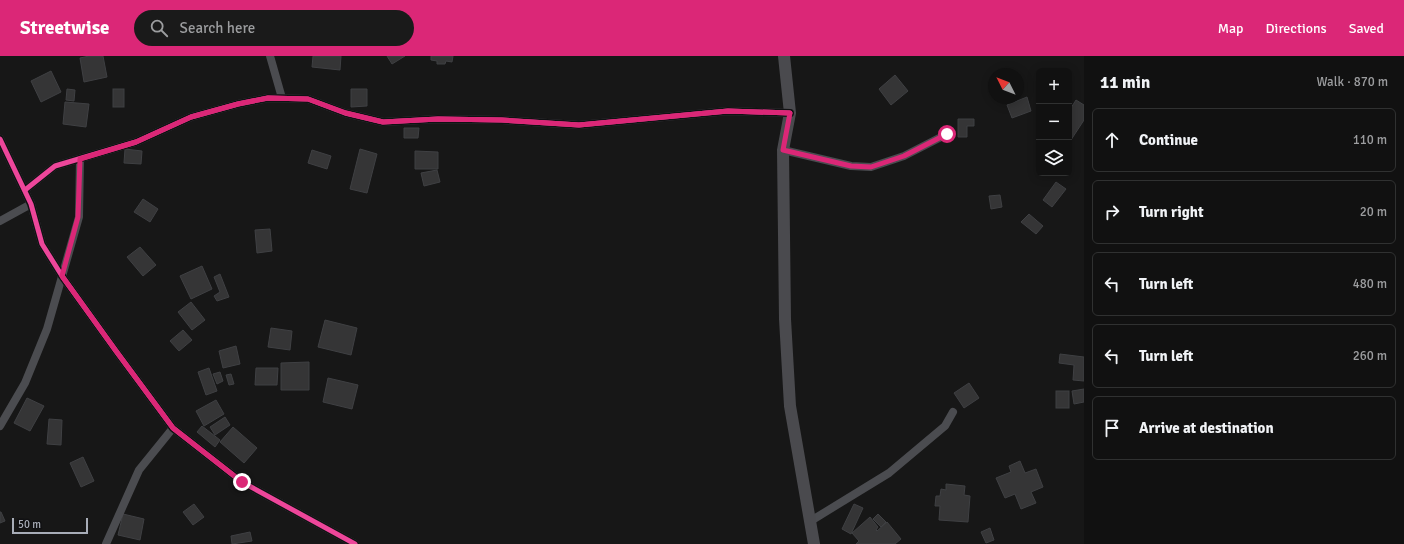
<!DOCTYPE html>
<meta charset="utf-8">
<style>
body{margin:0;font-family:Signika,sans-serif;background:#1a1a1a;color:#f1f3f6}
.controls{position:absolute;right:12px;top:12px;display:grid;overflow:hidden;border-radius:6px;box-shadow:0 2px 10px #0003}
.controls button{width:36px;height:36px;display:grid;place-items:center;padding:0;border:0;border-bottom:1px solid #303131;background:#111;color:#f1f3f6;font:20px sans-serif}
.compass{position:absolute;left:988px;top:12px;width:36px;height:36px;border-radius:50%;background:#111;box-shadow:0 2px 10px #0003;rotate:312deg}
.scale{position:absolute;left:12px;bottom:10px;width:76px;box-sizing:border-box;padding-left:4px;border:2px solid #a8adb8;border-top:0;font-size:11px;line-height:14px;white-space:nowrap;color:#a8adb8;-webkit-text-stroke:3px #111113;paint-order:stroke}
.stop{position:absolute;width:12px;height:12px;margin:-9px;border:3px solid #db2777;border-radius:50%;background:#fff}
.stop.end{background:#db2777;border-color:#fff;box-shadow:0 1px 4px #0008}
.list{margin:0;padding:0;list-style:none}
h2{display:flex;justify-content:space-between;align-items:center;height:52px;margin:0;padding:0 16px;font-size:17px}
h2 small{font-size:13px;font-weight:400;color:#9c9d9f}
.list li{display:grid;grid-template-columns:26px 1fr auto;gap:12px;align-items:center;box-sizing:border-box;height:64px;margin:0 8px 8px;padding:0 8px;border:1px solid #303131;border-radius:6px}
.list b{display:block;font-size:15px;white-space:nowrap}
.list em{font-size:13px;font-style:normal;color:#9c9d9f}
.icon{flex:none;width:22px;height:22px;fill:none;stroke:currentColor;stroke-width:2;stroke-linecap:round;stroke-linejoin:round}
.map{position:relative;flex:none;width:1084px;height:488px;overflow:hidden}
header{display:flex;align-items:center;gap:24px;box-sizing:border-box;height:56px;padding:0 20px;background:#db2777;color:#fff}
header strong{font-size:19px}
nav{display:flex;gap:22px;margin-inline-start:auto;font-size:14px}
.search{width:280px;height:36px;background:#1a1a1a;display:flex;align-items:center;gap:10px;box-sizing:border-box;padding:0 14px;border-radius:22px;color:#9c9d9f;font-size:15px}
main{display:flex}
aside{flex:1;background:#111}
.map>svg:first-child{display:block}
</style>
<header>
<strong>Streetwise</strong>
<div class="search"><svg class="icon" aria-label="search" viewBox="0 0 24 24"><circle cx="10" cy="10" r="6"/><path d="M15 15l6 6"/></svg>Search here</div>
<nav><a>Map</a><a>Directions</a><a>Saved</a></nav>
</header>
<main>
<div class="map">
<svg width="1084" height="488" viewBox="0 0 1084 488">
<rect width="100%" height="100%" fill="#171717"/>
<g fill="#353536" stroke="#3f4043">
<polygon points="89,0 103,0 107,21 84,26 80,2"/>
<polygon points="313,0 341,0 340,14 312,11"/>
<polygon points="387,0 405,0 392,8"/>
<polygon points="431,0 453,0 452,6 446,5 445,8 437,8 437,5 431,4"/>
<polygon points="51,15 61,36 41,46 31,25"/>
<polygon points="895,19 908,35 891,49 879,33"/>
<polygon points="67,33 75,34 74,45 66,44"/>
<rect x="113" y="33" width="11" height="18"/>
<polygon points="351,33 367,33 367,50 351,51"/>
<polygon points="1027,41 1031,55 1012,62 1007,49"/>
<polygon points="1076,44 1084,49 1084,64 1069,87 1069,55"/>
<polygon points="65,46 89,48 86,71 63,68"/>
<polygon points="958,63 974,63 974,70 967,70 967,81 958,81"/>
<polygon points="404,72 419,72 418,82 404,82"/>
<polygon points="125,93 142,95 141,108 124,107"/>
<polygon points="360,93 377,98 367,137 350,133"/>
<polygon points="312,94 331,100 327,113 308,107"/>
<polygon points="415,95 438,96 438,113 415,113"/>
<polygon points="437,114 440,126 424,130 421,117"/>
<polygon points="1056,126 1066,133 1052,151 1043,144"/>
<polygon points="1000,139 1002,151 991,153 989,140"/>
<polygon points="143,143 158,153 150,166 134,156"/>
<polygon points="1029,158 1043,170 1036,178 1021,166"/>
<polygon points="270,173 272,195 257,197 255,174"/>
<polygon points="140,191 156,209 143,220 127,201"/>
<polygon points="202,210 212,233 191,243 180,220"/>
<polygon points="220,218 229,241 217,245 214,240 220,236 214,221"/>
<polygon points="191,246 205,264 192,274 178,256"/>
<polygon points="325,264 357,272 351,299 318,291"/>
<polygon points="271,272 292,275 290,294 268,291"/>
<polygon points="183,274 192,284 179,295 170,285"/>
<polygon points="236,290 240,308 223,312 219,295"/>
<polygon points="1060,298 1084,301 1084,325 1073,324 1074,309 1059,307"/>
<polygon points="309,306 309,334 281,334 281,307"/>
<polygon points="209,312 217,335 206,339 198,316"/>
<polygon points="256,312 278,312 277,329 255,329"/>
<polygon points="220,316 223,325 217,328 213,318"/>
<polygon points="231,318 234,328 229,329 226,319"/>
<polygon points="328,322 358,329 352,353 323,346"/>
<polygon points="969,327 979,342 964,352 954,337"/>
<polygon points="1084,333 1084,346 1074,348 1072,335"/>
<rect x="1056" y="335" width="13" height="17"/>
<polygon points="27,342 44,350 30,375 14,367"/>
<polygon points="216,344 224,358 204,370 196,355"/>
<polygon points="225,361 230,369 215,379 210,371"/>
<polygon points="49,363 62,364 61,389 47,388"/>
<polygon points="202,370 220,384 215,391 197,376"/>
<polygon points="233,371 257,392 244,407 220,386"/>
<polygon points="83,401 94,425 81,431 70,407"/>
<polygon points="1020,405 1025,417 1036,413 1043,431 1031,436 1036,447 1021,453 1015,438 1005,442 996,422 1011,416 1009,410"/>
<polygon points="946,428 965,430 964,439 970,440 968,466 939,464 940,450 935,450 936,440 940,440 941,433 946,434"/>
<polygon points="194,448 204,461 193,469 183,456"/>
<polygon points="854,448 863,452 851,478 842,473"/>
<polygon points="0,456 1,456 5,465 0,467"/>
<polygon points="123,458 144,463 140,484 118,479"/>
<polygon points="878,458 886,466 881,471 873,463"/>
<polygon points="870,461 878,471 876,474 877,475 887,466 901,483 895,488 856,488 859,485 852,477"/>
<polygon points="990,472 994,484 986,487 981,476"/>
<polygon points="250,476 252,485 232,488 231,480"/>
</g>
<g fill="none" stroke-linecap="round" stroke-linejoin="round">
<g stroke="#4b4c50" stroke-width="8">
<polyline points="270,0 282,42"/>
<polyline points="0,83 31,148 42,188 62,220 116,295 173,372 242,426 355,488"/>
<polyline points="783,94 851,110 871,111 904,100 947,78"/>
<polyline points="25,134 55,110 136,86 191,61 238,48 268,42 308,43 345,57 383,66 438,63 502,64 579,69 728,55 790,57"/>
<polyline points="0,165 31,148"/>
<polyline points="0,370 25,327 47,273 79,161 80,103"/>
<polyline points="809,466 889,417 945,370 953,356"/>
<polyline points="106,488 139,414 173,372"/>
</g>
<polyline stroke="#4a4a4e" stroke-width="12" points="784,0 790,57 783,94 785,263 790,350 814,488"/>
<g stroke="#111113" stroke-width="8">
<g id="cycleway">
<polyline points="0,83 31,148 42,188 62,220 116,295 173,372 242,426 355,488"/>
<polyline points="25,134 55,110 136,86 191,61 238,48 268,42 308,43 345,57 383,66 438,63 502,64 579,69 728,55 790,57"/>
</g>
</g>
<use href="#cycleway" stroke="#ed469a" stroke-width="5"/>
</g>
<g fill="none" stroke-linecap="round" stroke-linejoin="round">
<polyline stroke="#db2777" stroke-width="5" points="242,426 173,372 116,295 62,220 78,161 80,103 136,86 191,61 238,48 268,42 308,43 346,57 383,66 438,63 502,64 579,69 728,55 790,57 783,94 851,110 871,111 904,100 947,78"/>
</g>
</svg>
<div class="controls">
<button>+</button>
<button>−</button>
<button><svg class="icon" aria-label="layers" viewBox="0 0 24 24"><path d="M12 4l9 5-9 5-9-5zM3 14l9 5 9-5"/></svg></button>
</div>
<svg class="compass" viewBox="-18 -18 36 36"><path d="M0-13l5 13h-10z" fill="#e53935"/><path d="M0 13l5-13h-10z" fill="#9c9d9f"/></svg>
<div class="scale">50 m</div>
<div class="stop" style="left:947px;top:78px"></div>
<div class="stop end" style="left:242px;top:426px"></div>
</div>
<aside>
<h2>11 min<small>Walk · 870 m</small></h2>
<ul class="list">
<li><svg class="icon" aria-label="ahead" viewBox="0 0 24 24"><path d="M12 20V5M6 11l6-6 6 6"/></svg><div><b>Continue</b></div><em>110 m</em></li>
<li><svg class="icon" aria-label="right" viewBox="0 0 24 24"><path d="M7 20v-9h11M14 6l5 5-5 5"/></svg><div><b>Turn right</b></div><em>20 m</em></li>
<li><svg class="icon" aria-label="left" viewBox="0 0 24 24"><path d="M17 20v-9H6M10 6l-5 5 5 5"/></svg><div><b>Turn left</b></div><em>480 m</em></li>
<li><svg class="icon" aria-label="left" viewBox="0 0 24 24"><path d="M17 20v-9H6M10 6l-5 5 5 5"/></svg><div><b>Turn left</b></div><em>260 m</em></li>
<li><svg class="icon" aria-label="arrive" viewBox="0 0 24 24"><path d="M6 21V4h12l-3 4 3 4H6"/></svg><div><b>Arrive at destination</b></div></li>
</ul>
</aside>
</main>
